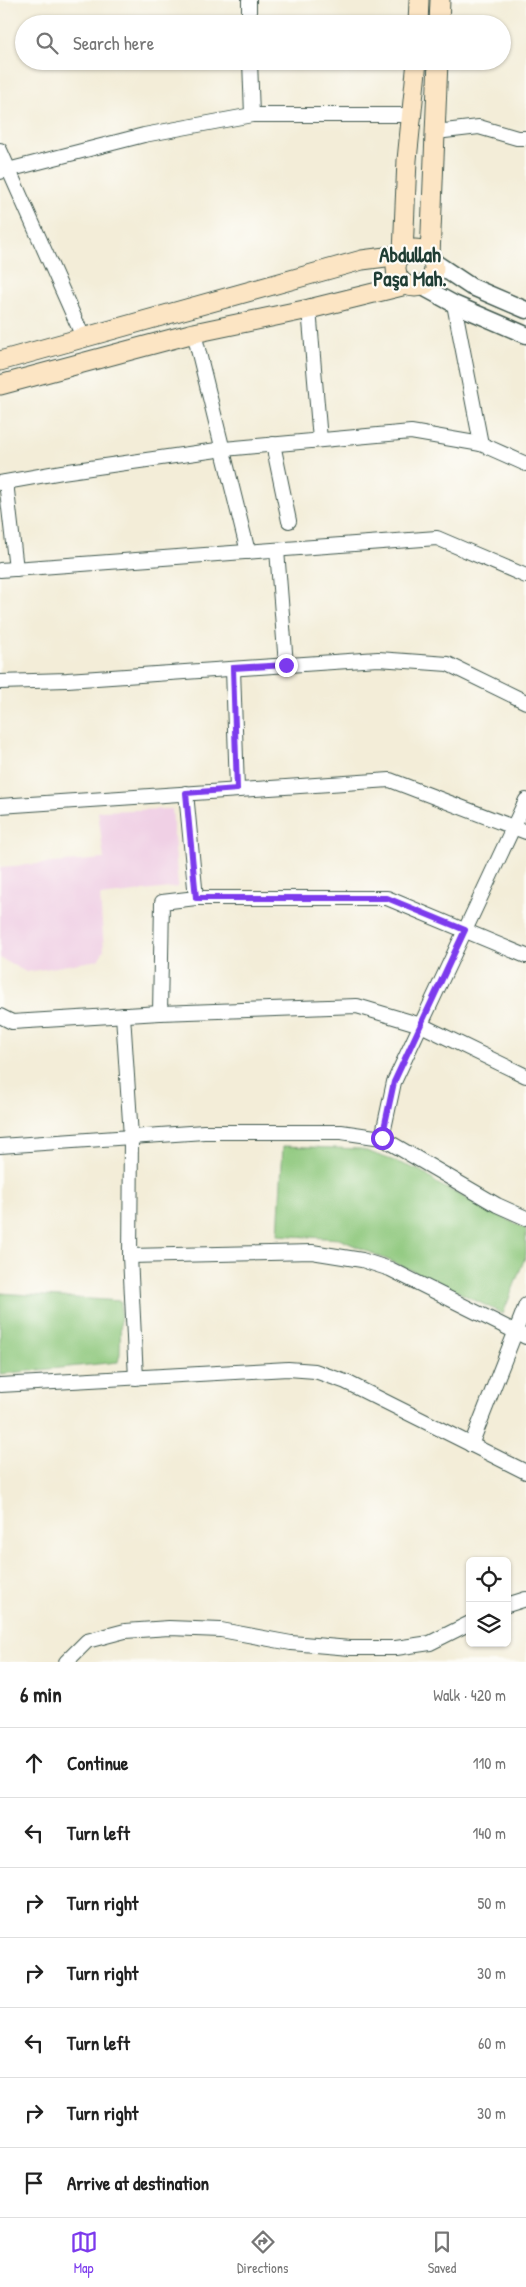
<!DOCTYPE html>
<meta charset="utf-8">
<style>
body{margin:0;font-family:"Patrick Hand",sans-serif;background:#f6f6f6;color:#222}
.controls{position:absolute;right:15px;bottom:15px;display:grid;overflow:hidden;border-radius:8px;box-shadow:0 1px 4px #0004}
.controls button{width:45px;height:45px;display:grid;place-items:center;padding:0;border:0;border-bottom:1px solid #e0e0e0;background:#fff;color:#222;font:25px sans-serif}
.stop{position:absolute;width:15px;height:15px;margin:-11px;border:4px solid #7c3aed;border-radius:50%;background:#fff}
.stop.end{background:#7c3aed;border-color:#fff;box-shadow:0 1px 5px #0008}
.list{margin:0;padding:0;list-style:none}
h2{display:flex;justify-content:space-between;align-items:center;height:65px;margin:0;padding:0 20px;font-size:21px}
h2 small{font-size:16px;font-weight:400;color:#767676}
.list li{display:grid;grid-template-columns:32px 1fr auto;gap:15px;align-items:center;box-sizing:border-box;height:70px;padding:0 20px;border-top:1px solid #e0e0e0}
.list b{display:block;font-size:19px;white-space:nowrap}
.list em{font-size:16px;font-style:normal;color:#767676}
.icon{flex:none;width:28px;height:28px;fill:none;stroke:currentColor;stroke-width:2;stroke-linecap:round;stroke-linejoin:round}
.map{position:relative;flex:none;width:526px;height:1662px;overflow:hidden}
.search{position:absolute;background:#fff;box-shadow:0 1px 4px #0004;left:15px;right:15px;top:15px;height:55px;display:flex;align-items:center;gap:12px;box-sizing:border-box;padding:0 18px;border-radius:28px;color:#767676;font-size:19px}
.sheet{height:555px;background:#fff}
nav{display:flex;justify-content:space-around;align-items:center;box-sizing:border-box;height:70px;border-top:1px solid #e0e0e0;background:#fff;font-size:14px;color:#767676}
nav a{display:grid;justify-items:center;gap:2px}
nav .on{color:#7c3aed}
.map>svg:first-child{display:block}
</style>
<div class="map">
<svg width="526" height="1662" viewBox="0 0 526 1662">
<rect width="100%" height="100%" fill="#fdfcf7"/>
<filter id="ink" filterUnits="userSpaceOnUse"><feTurbulence type="fractalNoise" baseFrequency=".02" numOctaves="2"/><feDisplacementMap in="SourceGraphic" scale="10" xChannelSelector="R" yChannelSelector="G"/><feConvolveMatrix kernelMatrix="1 2 1 2 8 2 1 2 1" color-interpolation-filters="sRGB"/></filter>
<filter id="wash" filterUnits="userSpaceOnUse"><feTurbulence type="fractalNoise" baseFrequency=".0096" numOctaves="4" result="noise"/><feDisplacementMap in="SourceGraphic" scale="20" xChannelSelector="R" yChannelSelector="G"/><feGaussianBlur stdDeviation="1.12" result="paint"/><feColorMatrix in="noise" values="0 0 0 0 0 0 0 0 0 0 0 0 0 0 0 0 0 1.4 0 .05"/><feComposite in="paint" operator="in"/></filter>
<g filter="url(#wash)">
<rect width="100%" height="100%" fill="#f3edd8"/>
<polygon fill="#f0d0e5" points="172,809 178,887 100,896 104,950 98,960 26,972 0,958 0,867 104,859 98,811"/>
<g fill="#8dc77b" stroke="#568258">
<polygon points="283,1146 361,1149 389,1159 421,1171 438,1184 526,1229 526,1255 503,1314 432,1279 339,1239 278,1235"/>
<polygon points="0,1293 121,1301 120,1354 118,1362 0,1374"/>
</g>
</g>
<g filter="url(#ink)">
<g fill="none" stroke-linecap="round" stroke-linejoin="round">
<g stroke="#3f574d" stroke-width="16">
<g id="minor">
<polyline points="249,24 249,0"/>
<polyline points="250,61 252,115"/>
<polyline points="436,132 479,127 517,138 526,138"/>
<polyline points="0,150 83,337"/>
<polyline points="0,172 144,135 252,115 412,115"/>
<polyline points="454,304 481,444"/>
<polyline points="309,309 320,440"/>
<polyline points="194,333 248,552"/>
<polyline points="273,444 289,521"/>
<polyline points="6,482 16,569"/>
<polyline points="0,483 62,472 224,449 411,432 481,444 526,464"/>
<polyline points="277,550 286,665"/>
<polyline points="0,570 437,538 526,576"/>
<polyline points="233,669 237,789"/>
<polyline points="0,682 67,680 378,659 448,664 526,702"/>
<polyline points="0,806 390,780 526,832"/>
<polyline points="196,898 387,898 526,956"/>
<polyline points="160,1013 162,902 196,898 186,793"/>
<polyline points="123,1015 131,1137 130,1256 136,1378"/>
<polyline points="0,1016 12,1022 160,1013 357,1006 421,1025 526,1076"/>
<polyline points="382,1138 394,1082 526,800"/>
<polyline points="0,1146 204,1132 341,1132 382,1138 497,1205 526,1218"/>
<polyline points="130,1256 312,1252 362,1260 390,1269 526,1337"/>
<polyline points="0,1385 288,1369 315,1371 346,1382 526,1472"/>
<polyline points="471,1445 526,1305"/>
<polyline points="507,1605 526,1599"/>
<polyline points="66,1662 87,1641 125,1631 169,1628 221,1630 291,1643 350,1648 396,1648 430,1643 470,1623"/>
</g>
</g>
<g stroke="#3f574d" stroke-width="19">
<g id="tertiary">
<polyline points="434,262 470,286 526,310"/>
<polyline points="421,286 454,304 526,335"/>
</g>
</g>
<g stroke="#3f574d" stroke-width="21">
<g id="secondary">
<polyline points="418,24 419,0"/>
<polyline points="439,24 440,0"/>
<circle cx="415" cy="268" r="19"/>
<polyline points="403,253 407,160 417,61"/>
<polyline points="430,256 438,61"/>
<polyline points="0,361 362,260 401,255"/>
<polyline points="0,385 194,333 309,309 406,285"/>
</g>
</g>
<use href="#minor" stroke="#fff" stroke-width="14"/>
<use href="#tertiary" stroke="#fff" stroke-width="16"/>
<use href="#secondary" stroke="#fce5c4" stroke-width="19"/>
</g>
</g>
<g fill="none" stroke-linecap="round" stroke-linejoin="round" filter="url(#ink)">
<polyline stroke="#7c3aed" stroke-width="6" points="286,665 233,668 237,789 186,793 196,898 387,898 465,930 394,1082 382,1138"/>
</g>
<g text-anchor="middle" stroke-width="4.5" stroke-linejoin="round" paint-order="stroke">
<g font-size="21" font-weight="bold" fill="#1f3d34" stroke="#fdfcf7">
<text x="410" y="262">Abdullah<tspan x="410" dy="24">Paşa Mah.</tspan></text>
</g>
</g>
</svg>
<div class="controls">
<button><svg class="icon" aria-label="locate" viewBox="0 0 24 24"><circle cx="12" cy="12" r="6"/><path d="M12 2v4M12 18v4M2 12h4M18 12h4"/></svg></button>
<button><svg class="icon" aria-label="layers" viewBox="0 0 24 24"><path d="M12 4l9 5-9 5-9-5zM3 14l9 5 9-5"/></svg></button>
</div>
<div class="stop" style="left:382px;top:1138px"></div>
<div class="stop end" style="left:286px;top:665px"></div>
<div class="search"><svg class="icon" aria-label="search" viewBox="0 0 24 24"><circle cx="10" cy="10" r="6"/><path d="M15 15l6 6"/></svg>Search here</div>
</div>
<section class="sheet">
<h2>6 min<small>Walk · 420 m</small></h2>
<ul class="list">
<li><svg class="icon" aria-label="ahead" viewBox="0 0 24 24"><path d="M12 20V5M6 11l6-6 6 6"/></svg><div><b>Continue</b></div><em>110 m</em></li>
<li><svg class="icon" aria-label="left" viewBox="0 0 24 24"><path d="M17 20v-9H6M10 6l-5 5 5 5"/></svg><div><b>Turn left</b></div><em>140 m</em></li>
<li><svg class="icon" aria-label="right" viewBox="0 0 24 24"><path d="M7 20v-9h11M14 6l5 5-5 5"/></svg><div><b>Turn right</b></div><em>50 m</em></li>
<li><svg class="icon" aria-label="right" viewBox="0 0 24 24"><path d="M7 20v-9h11M14 6l5 5-5 5"/></svg><div><b>Turn right</b></div><em>30 m</em></li>
<li><svg class="icon" aria-label="left" viewBox="0 0 24 24"><path d="M17 20v-9H6M10 6l-5 5 5 5"/></svg><div><b>Turn left</b></div><em>60 m</em></li>
<li><svg class="icon" aria-label="right" viewBox="0 0 24 24"><path d="M7 20v-9h11M14 6l5 5-5 5"/></svg><div><b>Turn right</b></div><em>30 m</em></li>
<li><svg class="icon" aria-label="arrive" viewBox="0 0 24 24"><path d="M6 21V4h12l-3 4 3 4H6"/></svg><div><b>Arrive at destination</b></div></li>
</ul>
</section>
<nav>
<a class="on"><svg class="icon" aria-label="map" viewBox="0 0 24 24"><path d="M3 6l6-2 6 2 6-2v14l-6 2-6-2-6 2zM9 4v14M15 6v14"/></svg>Map</a>
<a><svg class="icon" aria-label="directions" viewBox="0 0 24 24"><path d="M12 3l9 9-9 9-9-9zM9 14v-3h6M13 9l2 2-2 2"/></svg>Directions</a>
<a><svg class="icon" aria-label="saved" viewBox="0 0 24 24"><path d="M7 4h10v16l-5-4-5 4z"/></svg>Saved</a>
</nav>
